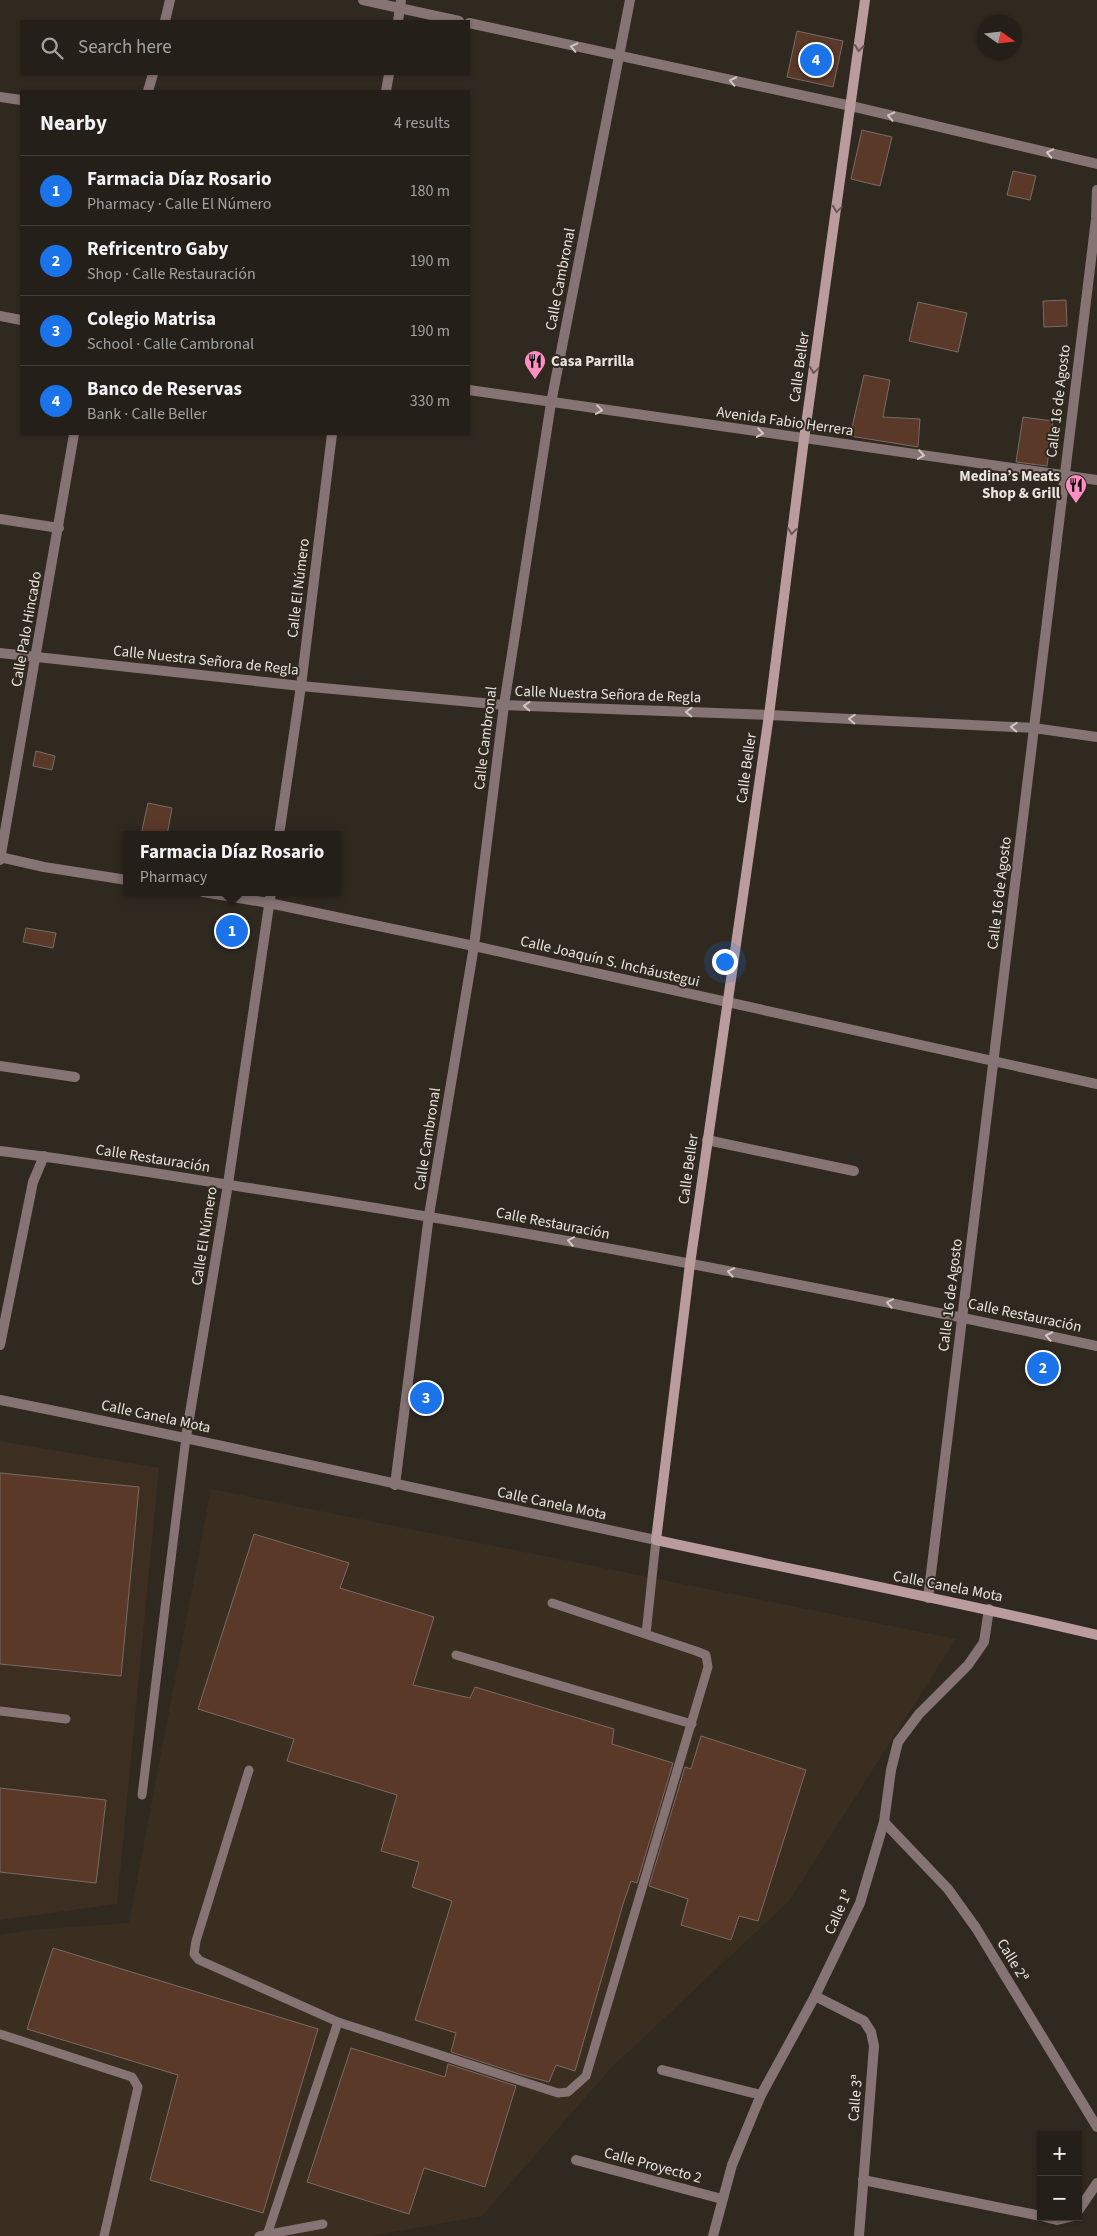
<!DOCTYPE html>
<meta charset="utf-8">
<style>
body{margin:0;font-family:"Source Sans 3",sans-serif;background:#2c2721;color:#f1f3f6}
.controls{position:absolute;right:15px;bottom:15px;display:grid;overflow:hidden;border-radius:0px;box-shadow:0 1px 4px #0004}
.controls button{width:45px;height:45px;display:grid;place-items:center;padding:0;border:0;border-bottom:1px solid #413d37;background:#241f18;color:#f1f3f6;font:25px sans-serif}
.compass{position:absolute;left:977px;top:15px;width:45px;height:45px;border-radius:50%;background:#241f18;box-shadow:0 1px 4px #0004;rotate:104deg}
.you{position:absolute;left:724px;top:961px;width:18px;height:18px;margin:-12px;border:4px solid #fff;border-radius:50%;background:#1a73e8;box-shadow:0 0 0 8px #1a73e833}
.badge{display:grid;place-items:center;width:32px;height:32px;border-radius:50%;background:#1a73e8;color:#fff;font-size:16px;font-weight:700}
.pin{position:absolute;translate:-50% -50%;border:2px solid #fff;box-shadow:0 1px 5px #0006}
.popup{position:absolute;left:123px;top:831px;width:218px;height:65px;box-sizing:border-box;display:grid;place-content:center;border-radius:0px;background:#241f18;filter:drop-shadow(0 1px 4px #0005);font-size:16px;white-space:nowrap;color:#a3a2a2}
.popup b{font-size:19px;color:#f1f3f6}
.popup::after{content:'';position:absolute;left:50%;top:100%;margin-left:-10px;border:10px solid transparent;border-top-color:#241f18}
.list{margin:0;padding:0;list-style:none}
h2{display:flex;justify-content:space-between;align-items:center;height:65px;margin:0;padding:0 20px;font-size:21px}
h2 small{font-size:16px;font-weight:400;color:#a3a2a2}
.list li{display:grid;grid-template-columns:32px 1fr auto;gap:15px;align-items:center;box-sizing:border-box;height:70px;padding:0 20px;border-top:1px solid #413d37}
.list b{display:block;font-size:19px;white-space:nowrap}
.list p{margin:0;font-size:16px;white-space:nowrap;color:#a3a2a2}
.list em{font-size:16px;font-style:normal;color:#a3a2a2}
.icon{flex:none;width:28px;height:28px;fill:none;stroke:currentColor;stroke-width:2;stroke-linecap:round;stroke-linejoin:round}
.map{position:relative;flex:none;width:1097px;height:2236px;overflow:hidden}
.search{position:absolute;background:#241f18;box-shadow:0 1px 4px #0004;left:20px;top:20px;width:450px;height:55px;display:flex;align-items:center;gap:12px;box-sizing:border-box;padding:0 18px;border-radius:0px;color:#a3a2a2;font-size:19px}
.panel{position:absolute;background:#241f18;box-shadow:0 1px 4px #0004;left:20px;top:90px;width:450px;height:345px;border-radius:0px}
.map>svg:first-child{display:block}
</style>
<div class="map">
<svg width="1097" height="2236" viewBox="0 0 1097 2236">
<rect width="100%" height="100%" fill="#302920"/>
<polygon fill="#3a2e20" points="211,1489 956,1639 789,1901 610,2069 482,2216 371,2236 0,2236 0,1935 30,1930 129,1923"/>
<polygon fill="#3d2e22" points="0,1441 159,1468 117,1904 0,1920"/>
<g fill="#5a3929" stroke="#796b65">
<polygon points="797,31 843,41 833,87 787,77"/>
<polygon points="862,130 892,137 880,186 851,179"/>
<polygon points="1013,171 1036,176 1030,200 1007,195"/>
<polygon points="1066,300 1067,326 1044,327 1043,301"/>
<polygon points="918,302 967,313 958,352 909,341"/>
<polygon points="864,375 890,380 883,417 920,419 918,447 850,436"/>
<polygon points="1023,417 1053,421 1047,466 1016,462"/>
<polygon points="36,751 55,756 52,770 33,766"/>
<polygon points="148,803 172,808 167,835 141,835"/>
<polygon points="26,928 56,933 53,948 23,942"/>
<polygon points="0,1473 139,1487 121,1676 0,1664"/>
<polygon points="254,1534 349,1563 340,1588 434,1617 413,1685 470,1698 475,1687 614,1729 612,1744 673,1763 637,1883 631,1881 623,1904 575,2071 556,2065 549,2082 519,2074 451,2052 456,2033 415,2020 452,1901 412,1887 419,1862 381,1851 397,1795 287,1761 294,1739 198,1709"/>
<polygon points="701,1736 806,1770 758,1921 739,1916 731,1940 681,1925 688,1899 649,1886 685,1767 691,1769"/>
<polygon points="0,1788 106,1800 96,1883 0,1872"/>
<polygon points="53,1948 318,2029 263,2213 150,2180 178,2075 27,2029"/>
<polygon points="351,2048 445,2077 448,2064 516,2086 485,2187 424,2168 409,2214 307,2182"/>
</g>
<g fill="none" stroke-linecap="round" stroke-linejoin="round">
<g stroke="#867374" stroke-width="9">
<polyline points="646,1634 656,1540"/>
<polyline points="456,1655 692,1724"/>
<polyline points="0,1711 66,1719"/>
<polyline points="249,1770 196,1941 194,1954 199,1960 338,2022 558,2093 568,2092 586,2076 708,1667 706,1655 696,1651 552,1603"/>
<polyline points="142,1795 186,1437"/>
<polyline points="0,2034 132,2077 138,2087 104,2236"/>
<polyline points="267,2235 338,2022"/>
<polyline points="259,2236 323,2224"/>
</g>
<g stroke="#867374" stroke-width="10">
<polyline points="363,0 459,21"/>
<polyline points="165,21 170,0"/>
<polyline points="398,21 401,0"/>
<polyline points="469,23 851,106 1097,164"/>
<polyline points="148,91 153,74"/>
<polyline points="386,91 389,74"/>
<polyline points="0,97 21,100"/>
<polyline points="0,519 59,528"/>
<polyline points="0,653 301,686 504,705 769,715 1034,728 1097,737"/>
<polyline points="279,835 301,686 332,434"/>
<polyline points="0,857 44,867 127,880"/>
<polyline points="0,860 74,434"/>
<polyline points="203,892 269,903 474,946 1097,1084"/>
<polyline points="0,1066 75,1077"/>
<polyline points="707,1140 854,1171"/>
<path d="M0,1151C83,1161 166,1175 249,1188C534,1231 816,1286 1097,1346"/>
<polyline points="0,1345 33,1182 44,1156"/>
<path d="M0,1400C219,1443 437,1494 656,1540"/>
<polyline points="186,1437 228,1184 271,892"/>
<polyline points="395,1485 429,1215 474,946 504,705 551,403 630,0"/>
<polyline points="928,1598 1096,219 1097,190"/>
<polyline points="884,1822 948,1889 976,1928 1097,2127"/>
<polyline points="815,1996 864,2021 871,2032 874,2046 859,2236"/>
<polyline points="662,2070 761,2095"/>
<polyline points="576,2160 722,2199"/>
<polyline points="863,2180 1041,2216"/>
<polyline points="1078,2211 1097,2183"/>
<polyline points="1045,2217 1057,2220 1070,2217"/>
<polyline points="713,2236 732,2165 761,2095 815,1996 860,1903 884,1822 891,1770 898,1742 919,1714 968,1665 984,1642 989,1609"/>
</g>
<g stroke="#867374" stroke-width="10">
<polyline points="0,316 21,320"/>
<polyline points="469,390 1097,480"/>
</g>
<path stroke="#bb9c9d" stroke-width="10" d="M865,0L804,439L769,715L690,1264L656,1540C803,1572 951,1600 1097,1635"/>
</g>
<defs><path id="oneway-chevron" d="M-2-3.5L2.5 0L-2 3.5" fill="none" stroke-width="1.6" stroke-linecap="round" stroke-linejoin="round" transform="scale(1.25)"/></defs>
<g stroke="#d0c8c4">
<use href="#oneway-chevron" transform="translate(574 47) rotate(-167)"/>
<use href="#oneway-chevron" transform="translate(733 81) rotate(-168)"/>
<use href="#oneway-chevron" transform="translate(891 116) rotate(-167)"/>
<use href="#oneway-chevron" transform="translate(1050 153) rotate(-167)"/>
<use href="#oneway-chevron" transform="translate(599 410) rotate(8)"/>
<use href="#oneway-chevron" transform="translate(760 433) rotate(8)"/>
<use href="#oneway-chevron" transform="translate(921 455) rotate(8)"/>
<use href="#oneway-chevron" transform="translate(527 706) rotate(-178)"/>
<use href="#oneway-chevron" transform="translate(689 712) rotate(-178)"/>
<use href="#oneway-chevron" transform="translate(852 719) rotate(-177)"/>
<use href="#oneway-chevron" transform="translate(1014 727) rotate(-177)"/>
<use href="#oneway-chevron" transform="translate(571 1241) rotate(-169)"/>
<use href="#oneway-chevron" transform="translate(731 1272) rotate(-169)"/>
<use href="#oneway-chevron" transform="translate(890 1303) rotate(-169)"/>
<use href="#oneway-chevron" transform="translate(1049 1336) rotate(-168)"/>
</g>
<g stroke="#685752">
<use href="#oneway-chevron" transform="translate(859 48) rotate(97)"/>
<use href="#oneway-chevron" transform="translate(837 209) rotate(98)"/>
<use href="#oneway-chevron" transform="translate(814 370) rotate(98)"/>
<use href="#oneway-chevron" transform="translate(792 531) rotate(97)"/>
</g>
<defs>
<g id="restaurant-pin" transform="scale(1.125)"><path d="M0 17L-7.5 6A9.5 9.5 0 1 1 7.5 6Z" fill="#fc8fc2" stroke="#302920"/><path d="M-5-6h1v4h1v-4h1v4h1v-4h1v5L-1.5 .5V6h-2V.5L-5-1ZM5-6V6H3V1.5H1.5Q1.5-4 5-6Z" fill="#111"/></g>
</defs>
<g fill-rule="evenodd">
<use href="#restaurant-pin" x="535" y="361"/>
<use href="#restaurant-pin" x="1076" y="485"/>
</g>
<g text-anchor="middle" stroke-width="4" stroke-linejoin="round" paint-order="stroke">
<g font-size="15" fill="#e9e4de" stroke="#302920">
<text transform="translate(560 279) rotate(-79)" y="5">Calle Cambronal</text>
<text transform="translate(799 367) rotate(-82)" y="5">Calle Beller</text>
<text transform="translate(1058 401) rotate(-83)" y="5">Calle 16 de Agosto</text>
<text transform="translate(785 421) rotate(8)" y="5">Avenida Fabio Herrera</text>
<text transform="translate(298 588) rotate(-83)" y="5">Calle El Número</text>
<text transform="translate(26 629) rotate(-80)" y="5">Calle Palo Hincado</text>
<text transform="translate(206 660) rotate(6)" y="5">Calle Nuestra Señora de Regla</text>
<text transform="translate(608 694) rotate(2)" y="5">Calle Nuestra Señora de Regla</text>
<text transform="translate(485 738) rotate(-83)" y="5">Calle Cambronal</text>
<text transform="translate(746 768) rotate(-82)" y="5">Calle Beller</text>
<text transform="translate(999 893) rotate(-83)" y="5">Calle 16 de Agosto</text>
<text transform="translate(610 961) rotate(13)" y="5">Calle Joaquín S. Incháustegui</text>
<text transform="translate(427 1139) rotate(-81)" y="5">Calle Cambronal</text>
<text transform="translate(153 1158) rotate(9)" y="5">Calle Restauración</text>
<text transform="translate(688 1169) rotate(-82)" y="5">Calle Beller</text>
<text transform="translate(553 1223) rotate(11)" y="5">Calle Restauración</text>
<text transform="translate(204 1236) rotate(-81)" y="5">Calle El Número</text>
<text transform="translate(950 1295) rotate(-83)" y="5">Calle 16 de Agosto</text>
<text transform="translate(1025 1315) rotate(12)" y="5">Calle Restauración</text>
<text transform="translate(156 1416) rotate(12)" y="5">Calle Canela Mota</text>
<text transform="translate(552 1503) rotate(12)" y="5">Calle Canela Mota</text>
<text transform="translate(948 1586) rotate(11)" y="5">Calle Canela Mota</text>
<text transform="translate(838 1912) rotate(-66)" y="5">Calle 1ª</text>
<text transform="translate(1013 1960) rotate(59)" y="5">Calle 2ª</text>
<text transform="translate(855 2098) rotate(-85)" y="5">Calle 3ª</text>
<text transform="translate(653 2165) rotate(15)" y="5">Calle Proyecto 2</text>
</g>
<g font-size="15" font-weight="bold" fill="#e9e4de" stroke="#302920" text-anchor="start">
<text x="551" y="366">Casa Parrilla</text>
<text x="1060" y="481" text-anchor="end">Medina’s Meats<tspan x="1060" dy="17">Shop &amp; Grill</tspan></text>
</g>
</g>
</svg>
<div class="controls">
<button>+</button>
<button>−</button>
</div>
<svg class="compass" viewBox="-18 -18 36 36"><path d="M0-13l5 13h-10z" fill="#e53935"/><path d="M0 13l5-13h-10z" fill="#a3a2a2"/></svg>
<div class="you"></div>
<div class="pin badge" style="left:232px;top:931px">1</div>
<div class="popup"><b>Farmacia Díaz Rosario</b>Pharmacy</div>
<div class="pin badge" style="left:1043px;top:1368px">2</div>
<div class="pin badge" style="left:426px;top:1398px">3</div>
<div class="pin badge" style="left:816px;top:60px">4</div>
<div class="search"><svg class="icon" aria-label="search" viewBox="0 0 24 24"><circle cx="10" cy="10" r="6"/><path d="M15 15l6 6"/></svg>Search here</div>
<section class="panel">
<h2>Nearby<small>4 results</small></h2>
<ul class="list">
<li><span class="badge">1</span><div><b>Farmacia Díaz Rosario</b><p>Pharmacy · Calle El Número</p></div><em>180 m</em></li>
<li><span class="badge">2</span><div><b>Refricentro Gaby</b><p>Shop · Calle Restauración</p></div><em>190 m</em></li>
<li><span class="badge">3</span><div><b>Colegio Matrisa</b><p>School · Calle Cambronal</p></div><em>190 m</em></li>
<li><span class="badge">4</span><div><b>Banco de Reservas</b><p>Bank · Calle Beller</p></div><em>330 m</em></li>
</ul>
</section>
</div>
